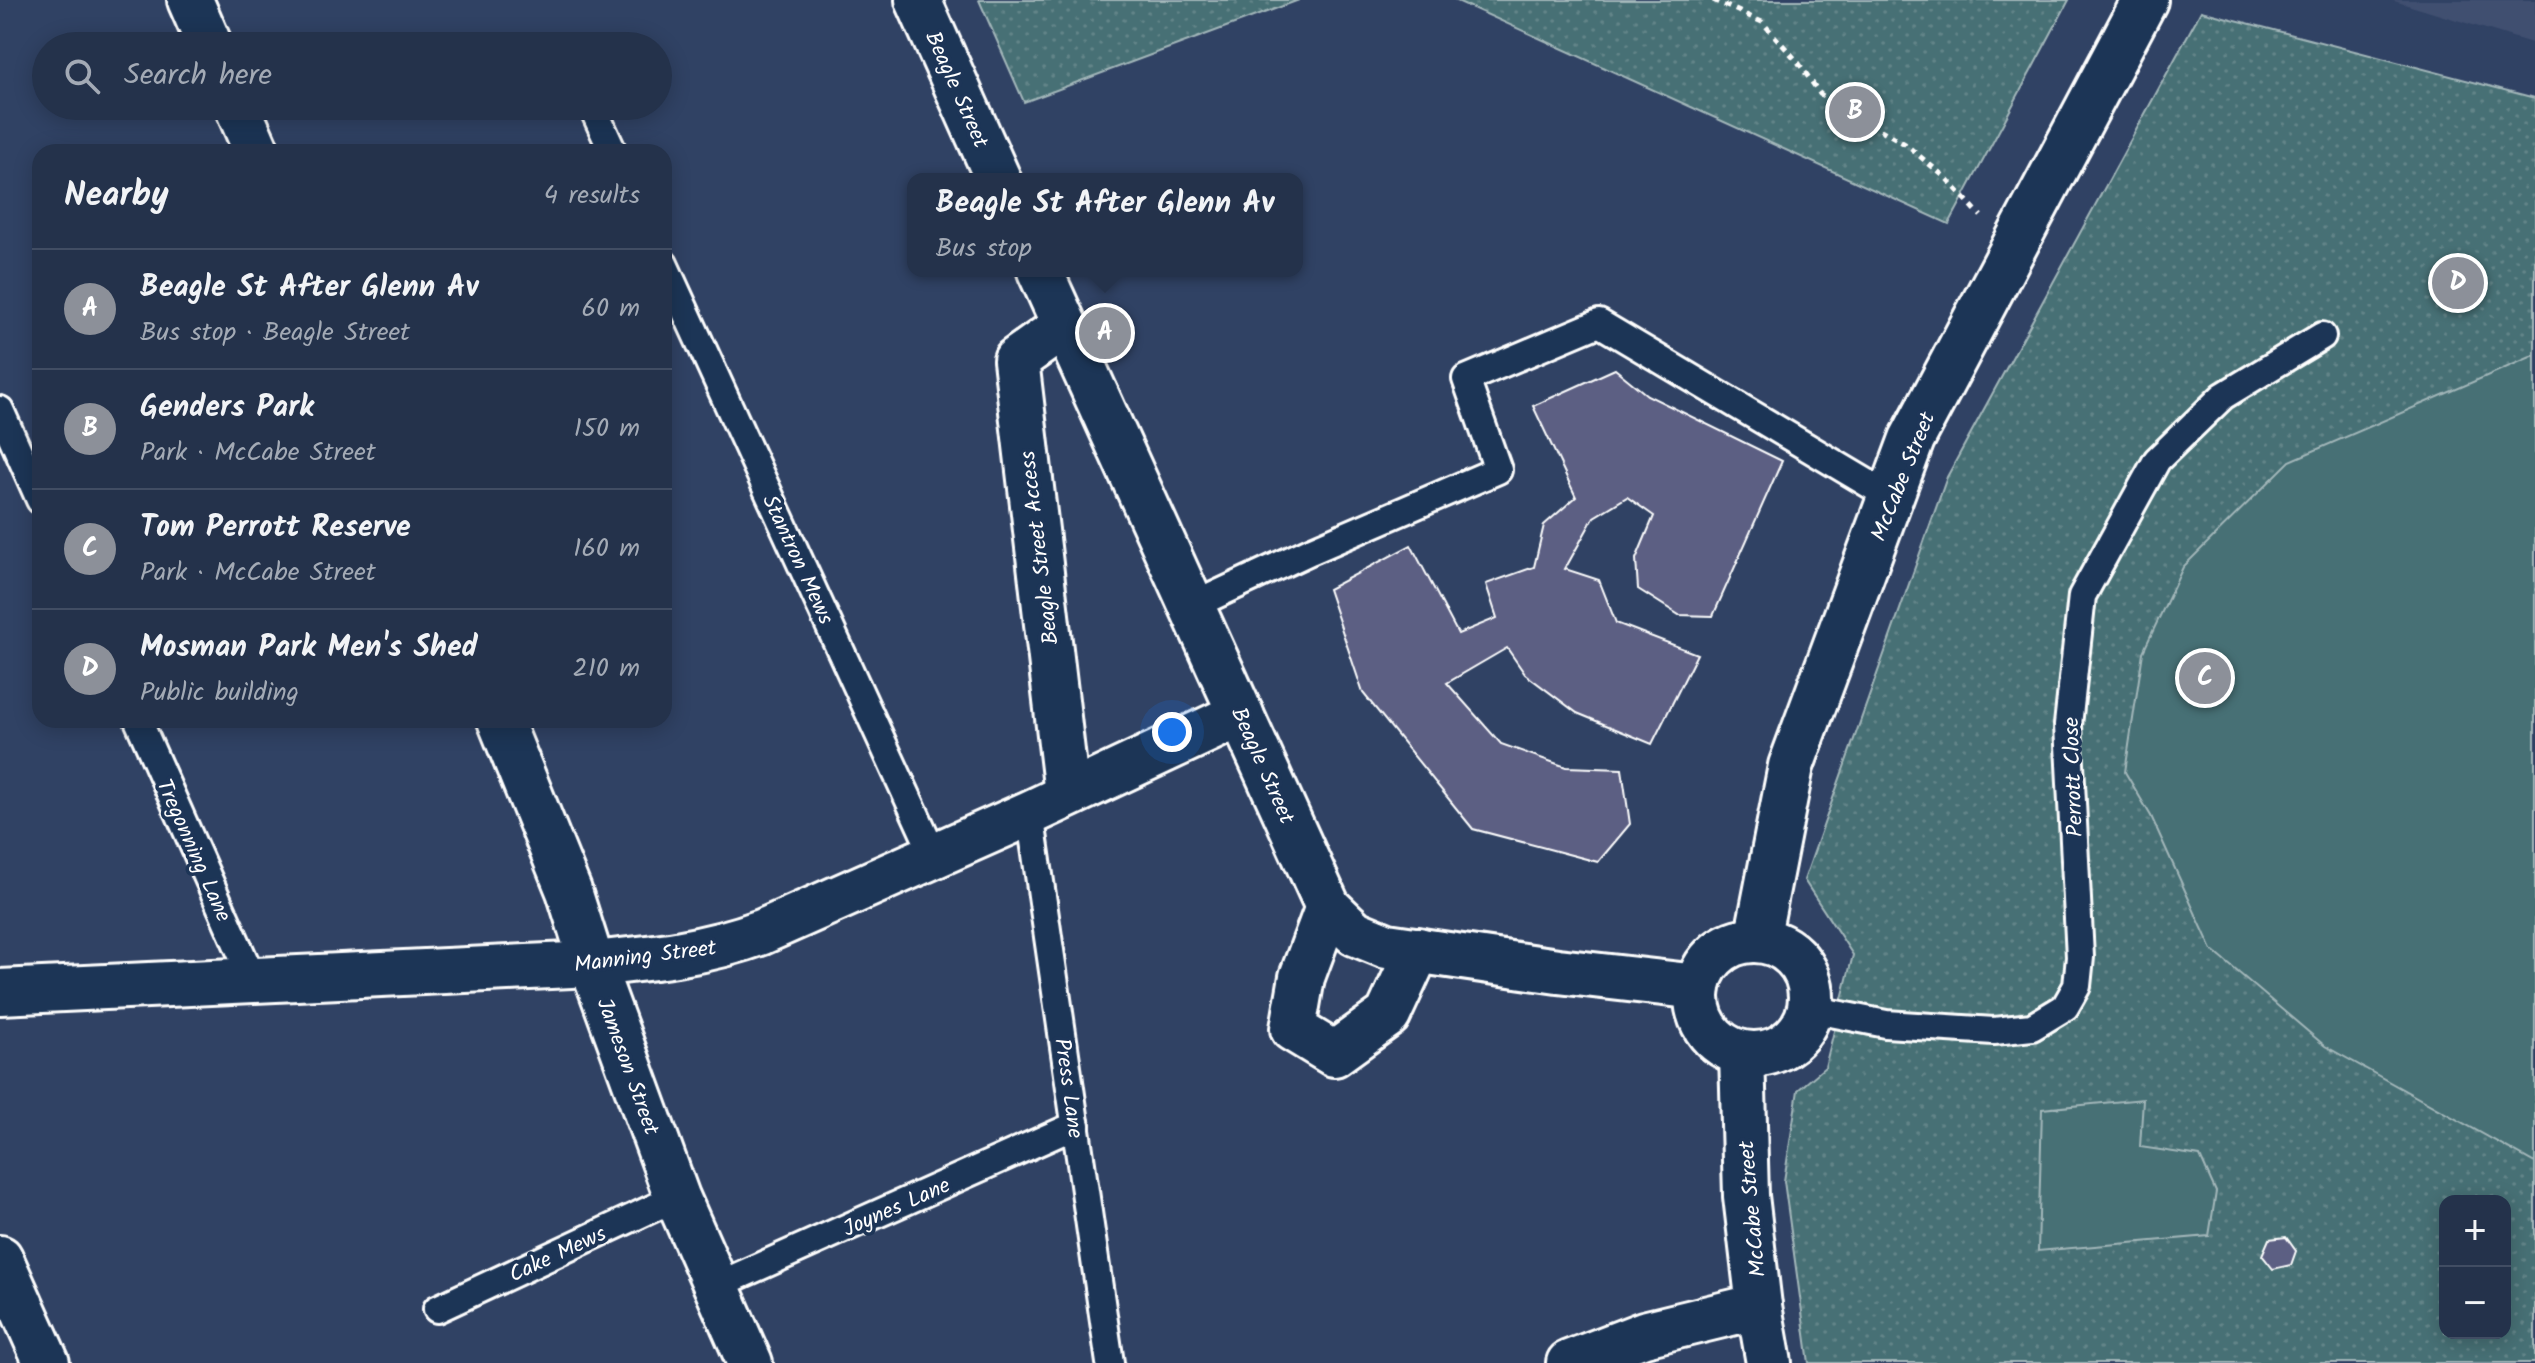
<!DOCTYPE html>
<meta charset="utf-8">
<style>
body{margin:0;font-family:Kalam,sans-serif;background:#2c3a52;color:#f1f3f6}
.controls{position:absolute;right:24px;bottom:24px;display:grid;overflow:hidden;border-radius:16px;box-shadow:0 4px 20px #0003}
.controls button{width:72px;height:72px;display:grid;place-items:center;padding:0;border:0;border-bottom:2px solid #414d63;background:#24324b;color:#f1f3f6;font:40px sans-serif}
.you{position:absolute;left:1172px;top:732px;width:28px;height:28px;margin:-20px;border:6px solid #fff;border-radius:50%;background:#1a73e8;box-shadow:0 0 0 12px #1a73e833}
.badge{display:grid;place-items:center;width:52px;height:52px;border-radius:50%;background:#8c9099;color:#fff;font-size:26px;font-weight:700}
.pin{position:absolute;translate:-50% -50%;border:4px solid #fff;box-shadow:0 2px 8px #0006}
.popup{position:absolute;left:907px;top:173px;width:396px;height:104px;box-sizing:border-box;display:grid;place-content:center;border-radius:16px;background:#24324b;filter:drop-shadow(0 2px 6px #0005);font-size:26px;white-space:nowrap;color:#a3aab5}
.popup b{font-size:30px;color:#f1f3f6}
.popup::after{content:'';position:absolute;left:50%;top:100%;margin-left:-16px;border:16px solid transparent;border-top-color:#24324b}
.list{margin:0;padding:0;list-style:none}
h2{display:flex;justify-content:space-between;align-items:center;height:104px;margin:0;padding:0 32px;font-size:34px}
h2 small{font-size:26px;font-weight:400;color:#a3aab5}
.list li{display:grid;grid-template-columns:52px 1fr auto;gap:24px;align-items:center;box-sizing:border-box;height:120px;padding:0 32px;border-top:2px solid #414d63}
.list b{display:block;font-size:30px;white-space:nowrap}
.list p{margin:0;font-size:26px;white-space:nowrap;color:#a3aab5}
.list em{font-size:26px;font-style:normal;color:#a3aab5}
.icon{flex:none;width:44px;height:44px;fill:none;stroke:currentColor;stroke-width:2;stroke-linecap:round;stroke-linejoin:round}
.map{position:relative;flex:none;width:2535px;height:1363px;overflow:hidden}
.search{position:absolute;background:#24324b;box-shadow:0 4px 20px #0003;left:32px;top:32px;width:640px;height:88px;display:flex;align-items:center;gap:20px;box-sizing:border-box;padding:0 28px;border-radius:44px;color:#a3aab5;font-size:30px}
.panel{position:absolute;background:#24324b;box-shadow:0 4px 20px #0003;left:32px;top:144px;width:640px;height:584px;border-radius:24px}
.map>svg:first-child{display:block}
</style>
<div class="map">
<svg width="2535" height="1363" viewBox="0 0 2535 1363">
<defs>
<pattern id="grass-dots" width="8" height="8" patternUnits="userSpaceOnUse" patternTransform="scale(2)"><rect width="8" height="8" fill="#476f74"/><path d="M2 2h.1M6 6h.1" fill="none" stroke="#638589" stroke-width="1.8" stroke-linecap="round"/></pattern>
</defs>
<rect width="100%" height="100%" fill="#304264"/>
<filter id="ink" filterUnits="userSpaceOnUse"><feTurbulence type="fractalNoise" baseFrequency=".0125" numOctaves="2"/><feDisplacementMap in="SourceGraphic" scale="16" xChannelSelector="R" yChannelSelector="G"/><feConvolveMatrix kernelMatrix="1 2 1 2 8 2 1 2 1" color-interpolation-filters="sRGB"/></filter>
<g filter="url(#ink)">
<polygon fill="#414f70" points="2391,0 2535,0 2535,44"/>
<g fill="url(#grass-dots)" stroke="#a3b7ba" stroke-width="2" fill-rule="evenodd">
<polygon points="979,0 1299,0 1024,102"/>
<polygon points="1455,0 2069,0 1949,224"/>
<path d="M2201,11L2535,98V1363H1809L1784,1181L1798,1090L1825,1067L1853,955L1804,880L1947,477ZM2445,1201H2505V1333H2445Z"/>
</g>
<g fill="#476f74" stroke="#a3b7ba" stroke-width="2">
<polygon points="2535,355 2535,1163 2325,1046 2212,950 2151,816 2125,772 2143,652 2183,567 2290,461"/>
<polygon points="2143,1099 2140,1147 2200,1156 2216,1192 2209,1236 2038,1251 2042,1109"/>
</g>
<g fill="#5c5f83" stroke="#fff" stroke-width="2">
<polygon points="1615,369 1647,395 1782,461 1713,616 1679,615 1638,589 1636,559 1654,516 1627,497 1594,517 1565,569 1599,580 1616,623 1697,654 1652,744 1577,713 1525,674 1507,648 1447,683 1501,744 1566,767 1622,769 1630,824 1598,862 1473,829 1363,693 1328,589 1411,545 1458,634 1497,618 1486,584 1534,567 1544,525 1576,497 1533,406"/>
<polygon points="2286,1237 2296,1251 2291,1265 2273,1269 2262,1255 2269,1239"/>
</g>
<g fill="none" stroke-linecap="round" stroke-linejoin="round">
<g stroke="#fff" stroke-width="32">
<g id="lane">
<polyline points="592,106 613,152"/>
<polyline points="664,264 934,855"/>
<polyline points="0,410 40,500"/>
<polyline points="1192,606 1310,551 1498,470 1466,379 1599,323 1891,497"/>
<polyline points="138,720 253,980"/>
<polyline points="1030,813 1110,1363"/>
<polyline points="1811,1009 1886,1024 1994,1031 2032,1027 2065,1007 2077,986 2080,957 2068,725 2082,596 2157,460 2223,396 2322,336"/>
<polyline points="716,1286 1076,1125"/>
<polyline points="437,1309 677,1197"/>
</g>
</g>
<g stroke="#fff" stroke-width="50">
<g id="street">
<polyline points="190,0 210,46"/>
<polyline points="918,0 998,179"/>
<polyline points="237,106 257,152"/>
<polyline points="1040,271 1328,907 1355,933 1387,946 1558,971 1698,987"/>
<polyline points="1064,326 1016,360 1067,794"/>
<polyline points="500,720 569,891 592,964 677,1197 750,1363"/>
<polyline points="1328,907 1302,977 1293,1029 1334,1054 1388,1015 1418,950"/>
<path d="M0,992L592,964C652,958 705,953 762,932L1030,813L1241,714"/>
<polyline points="0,1258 47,1363"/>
<polyline points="1569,1363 1644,1334 1759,1306"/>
</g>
</g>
<g stroke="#fff" stroke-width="50">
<g id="secondary">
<polyline points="1757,940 1791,766 1912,439 2145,0"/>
<circle cx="1754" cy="997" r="57"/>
<polyline points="1742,1053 1746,1196 1759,1306 1769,1363"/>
</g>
</g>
<polyline stroke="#fff" stroke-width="5" stroke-dasharray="6 6" stroke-linecap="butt" points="1713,0 1762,22 1798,62 1820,94 1905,144 1946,178 1981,216"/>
<use href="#lane" stroke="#1d3557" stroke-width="26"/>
<use href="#street" stroke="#1d3557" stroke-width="44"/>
<use href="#secondary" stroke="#1d3557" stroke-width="44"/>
</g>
</g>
<g text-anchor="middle" stroke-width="7" stroke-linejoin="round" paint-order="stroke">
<g font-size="22" fill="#fff" stroke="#1d3557">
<text transform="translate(958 89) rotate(66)" y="8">Beagle Street</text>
<text transform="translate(1902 476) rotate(-68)" y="8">McCabe Street</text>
<text transform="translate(1038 548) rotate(-97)" y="8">Beagle Street Access</text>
<text transform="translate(799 559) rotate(65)" y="8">Stantron Mews</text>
<text transform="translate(1264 765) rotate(66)" y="8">Beagle Street</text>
<text transform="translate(2072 777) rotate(-92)" y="8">Perrott Close</text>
<text transform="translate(195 850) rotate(66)" y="8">Tregonning Lane</text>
<text transform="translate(645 955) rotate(-7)" y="8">Manning Street</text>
<text transform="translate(629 1066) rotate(70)" y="8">Jameson Street</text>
<text transform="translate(1070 1088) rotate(82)" y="8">Press Lane</text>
<text transform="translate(896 1206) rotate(-24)" y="8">Joynes Lane</text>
<text transform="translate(1751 1209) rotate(-95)" y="8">McCabe Street</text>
<text transform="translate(557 1253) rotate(-25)" y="8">Cake Mews</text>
</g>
</g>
</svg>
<div class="controls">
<button>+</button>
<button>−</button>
</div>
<div class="you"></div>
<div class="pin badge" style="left:1105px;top:333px">A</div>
<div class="popup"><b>Beagle St After Glenn Av</b>Bus stop</div>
<div class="pin badge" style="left:1855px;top:112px">B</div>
<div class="pin badge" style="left:2205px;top:678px">C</div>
<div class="pin badge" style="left:2458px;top:283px">D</div>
<div class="search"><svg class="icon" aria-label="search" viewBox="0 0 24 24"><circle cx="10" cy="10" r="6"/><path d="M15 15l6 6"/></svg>Search here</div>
<section class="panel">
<h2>Nearby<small>4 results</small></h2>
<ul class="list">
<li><span class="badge">A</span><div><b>Beagle St After Glenn Av</b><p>Bus stop · Beagle Street</p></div><em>60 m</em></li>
<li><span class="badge">B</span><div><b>Genders Park</b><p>Park · McCabe Street</p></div><em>150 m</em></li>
<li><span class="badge">C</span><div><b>Tom Perrott Reserve</b><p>Park · McCabe Street</p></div><em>160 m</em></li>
<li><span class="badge">D</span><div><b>Mosman Park Men's Shed</b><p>Public building</p></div><em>210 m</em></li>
</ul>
</section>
</div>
